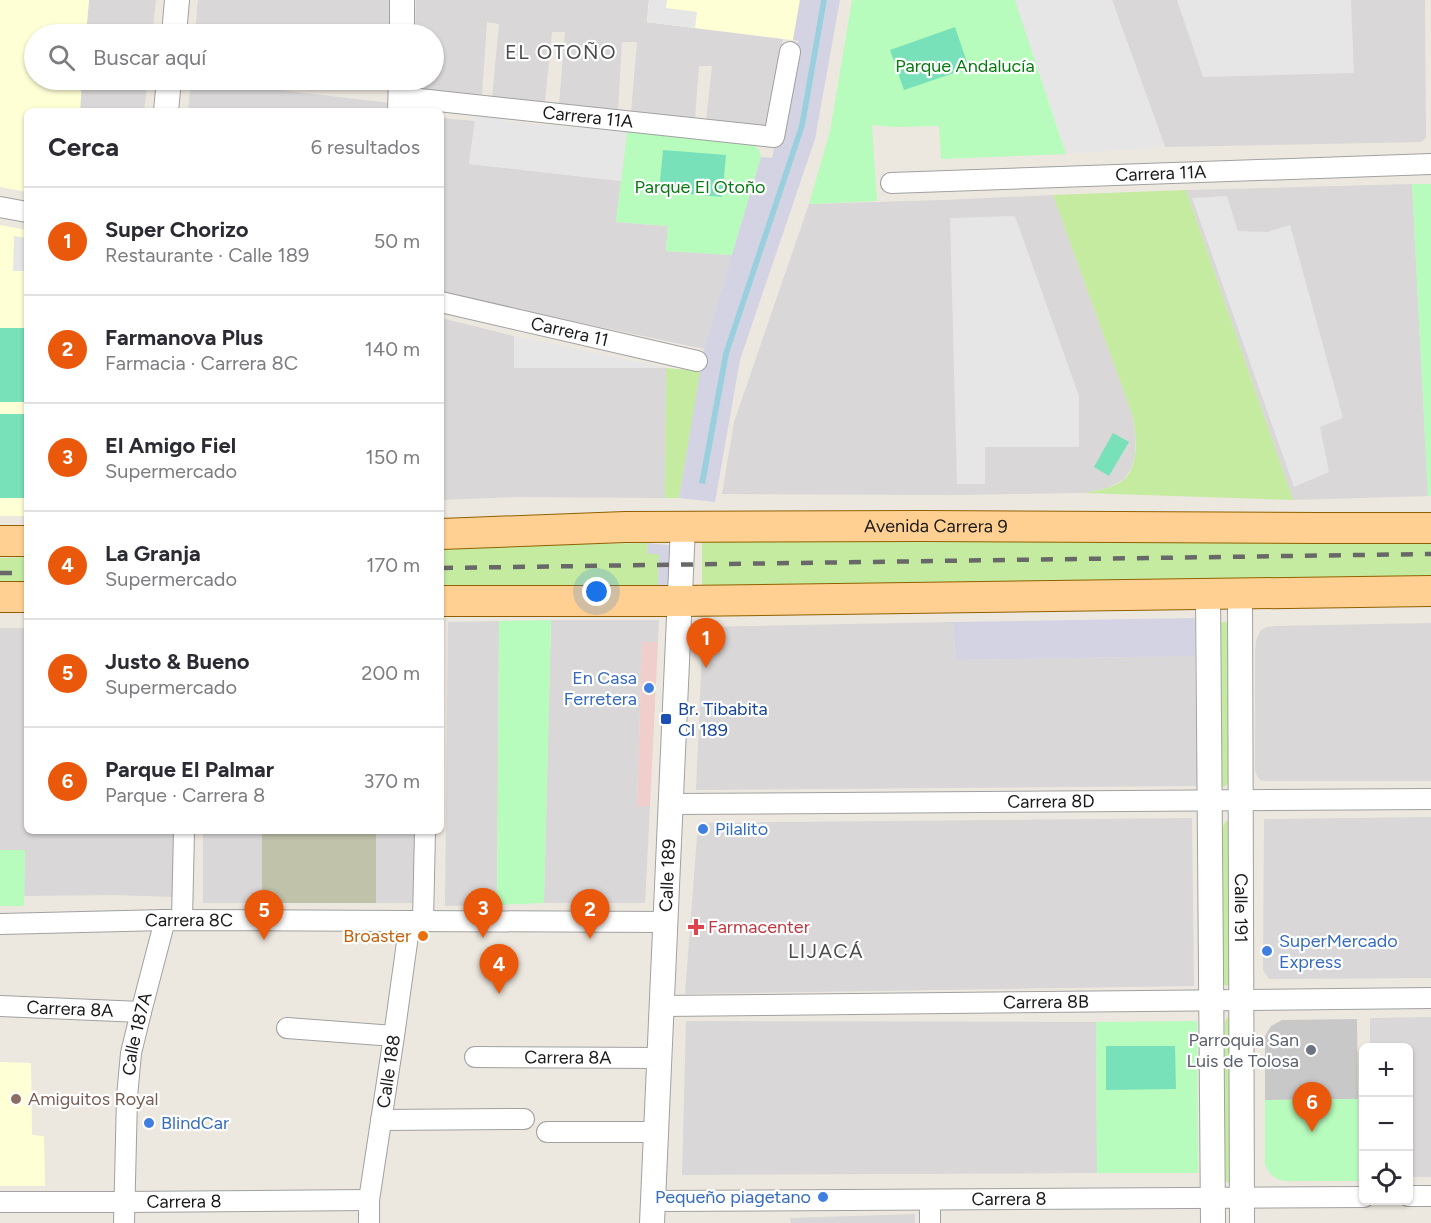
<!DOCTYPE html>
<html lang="es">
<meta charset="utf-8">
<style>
body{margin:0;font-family:Figtree,sans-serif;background:#f7f7f7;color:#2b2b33}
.controls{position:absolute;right:18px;bottom:18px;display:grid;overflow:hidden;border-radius:9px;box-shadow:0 2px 4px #0004}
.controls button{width:54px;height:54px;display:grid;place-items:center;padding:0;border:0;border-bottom:2px solid #e1e1e2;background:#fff;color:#2b2b33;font:30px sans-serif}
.you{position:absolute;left:597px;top:592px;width:21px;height:21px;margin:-15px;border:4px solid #fff;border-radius:50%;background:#1a73e8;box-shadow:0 0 0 9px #1a73e833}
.badge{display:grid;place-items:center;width:39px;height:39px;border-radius:50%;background:#ea580c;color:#fff;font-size:20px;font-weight:700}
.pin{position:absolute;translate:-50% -50px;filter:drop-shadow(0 2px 3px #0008)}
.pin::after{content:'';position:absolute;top:32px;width:21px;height:18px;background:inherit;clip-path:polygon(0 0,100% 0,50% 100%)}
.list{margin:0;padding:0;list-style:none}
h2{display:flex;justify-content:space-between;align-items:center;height:78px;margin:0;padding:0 24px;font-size:26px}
h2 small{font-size:20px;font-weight:400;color:#7c7c81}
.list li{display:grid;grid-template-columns:39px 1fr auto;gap:18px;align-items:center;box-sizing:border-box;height:108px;padding:0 24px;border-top:2px solid #e1e1e2}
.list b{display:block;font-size:22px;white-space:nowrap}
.list p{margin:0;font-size:20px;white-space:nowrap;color:#7c7c81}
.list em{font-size:20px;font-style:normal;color:#7c7c81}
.icon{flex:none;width:33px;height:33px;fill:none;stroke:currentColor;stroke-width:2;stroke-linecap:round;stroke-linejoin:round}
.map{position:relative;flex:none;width:1431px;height:1223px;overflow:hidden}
.search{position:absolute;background:#fff;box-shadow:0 2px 4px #0004;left:24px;top:24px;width:420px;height:66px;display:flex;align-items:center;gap:15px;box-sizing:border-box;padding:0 21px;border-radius:33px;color:#7c7c81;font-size:22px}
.panel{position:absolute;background:#fff;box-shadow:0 2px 4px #0004;left:24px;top:108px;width:420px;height:726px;border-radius:9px}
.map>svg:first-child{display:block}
</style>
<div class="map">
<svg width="1431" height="1223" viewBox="0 0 1431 1223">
<rect width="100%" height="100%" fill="#ede8df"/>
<g fill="#d9d7d7">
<polygon points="89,0 156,0 152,34 86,34"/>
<polygon points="198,0 391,0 391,34 195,34"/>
<polygon points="416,0 649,0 647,22 783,39 769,128 706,121 712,66 699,66 695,119 631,112 637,42 622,42 618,111 559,104 565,32 552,32 545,102 492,97 499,24 487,22 482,95 413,90 413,80 434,80 434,34 415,34"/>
<polygon points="1112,0 1425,0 1426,138 1421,142 1165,147"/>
<polygon points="82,80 148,80 144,111 80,111"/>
<polygon points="191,80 254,80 254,87 390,103 390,111 188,111"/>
<polygon points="304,80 390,80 390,90"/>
<polygon points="441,118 475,121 469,164 621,181 616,222 668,226 666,251 732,255 704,349 441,293"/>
<polygon points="1412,184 1428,496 1293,500 1186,190"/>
<polygon points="1053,195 1133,417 1135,435 1135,456 1131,469 1123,480 1107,488 1085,493 952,495 722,494 734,422 809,204 943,200"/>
<polygon points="441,318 514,336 514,367 666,368 665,498 513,497 441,500"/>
<polygon points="551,620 659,620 658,642 642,643 637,806 650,806 645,903 544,903"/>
<polygon points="499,621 497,905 445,906 448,622"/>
<polygon points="953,622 956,660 1195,656 1197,786 696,790 703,627"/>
<polygon points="1431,623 1431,781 1265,781 1260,780 1257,776 1255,770 1255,652 1256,640 1261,630 1267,627 1275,626"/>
<polygon points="0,628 27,628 27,831 176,831 174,897 115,895 24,896 25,851 0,850"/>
<polygon points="1431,817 1431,978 1269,979 1263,970 1264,819"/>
<polygon points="1192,818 1194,986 685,994 698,823"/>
<rect x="203" y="831" width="59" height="72"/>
<rect x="376" y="831" width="39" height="72"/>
<polygon points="1431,1017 1431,1177 1409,1177 1408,1048 1370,1047 1370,1018"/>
<polygon points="686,1021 1096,1022 1097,1173 682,1175"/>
<polygon points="915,1214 915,1223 791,1223 790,1218"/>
</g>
<polygon fill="#f0cecc" points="642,642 658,642 650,806 637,807"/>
<g fill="#ffffd6">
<polygon points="0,0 89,0 86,34 34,34 34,80 82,80 80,111 27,111 27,192 0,187"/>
<polygon points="649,0 800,0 793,40 647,22"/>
<polygon points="0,225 27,230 27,516 0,516"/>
<polygon points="0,1062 31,1063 32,1135 44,1136 45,1186 0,1186"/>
</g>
<polygon fill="#c8c8c8" points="1357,1019 1358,1099 1265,1100 1265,1036 1271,1026 1282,1020"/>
<rect fill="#c1c2aa" x="262" y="831" width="114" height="72"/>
<g fill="#c5eba1">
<path d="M1186,190L1293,500L1085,493C1097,490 1111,489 1122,481C1140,467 1136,437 1133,417L1053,195Z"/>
<polygon points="666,368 701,371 679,498 665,498"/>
<polygon points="702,540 1431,541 1431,579 702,590"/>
<polygon points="647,543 648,554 659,554 658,586 501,587 441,586 441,548 576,544"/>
<polygon points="27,557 27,586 0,587 0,558"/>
<polygon points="1224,621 1229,624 1230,780 1228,784 1224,787 1220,785 1219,625"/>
<polygon points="1230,820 1229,985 1227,986 1223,984 1222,979 1223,826 1226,821"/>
<polygon points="1229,1017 1231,1183 1229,1183 1225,1181 1224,1177 1225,1023 1226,1019"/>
</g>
<g fill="#b7fcbd">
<polygon points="852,0 1015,0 1066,154 941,159 939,126 894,127 872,125 877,201 809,204 830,131"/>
<path d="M627,132L744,141C754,144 759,146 761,157L732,255L666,251L668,226L616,222Z"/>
<polygon points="1412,184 1431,184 1431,496 1428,496"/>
<polygon points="551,620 544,903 497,905 499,621"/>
<polygon points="0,850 25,850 24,906 0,906"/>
<polygon points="1197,1021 1198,1173 1097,1173 1096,1022"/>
<path d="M1358,1099V1181H1285C1274,1179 1269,1174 1265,1164V1100Z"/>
</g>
<g fill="#78e1b9">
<polygon points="955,27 969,68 904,90 890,50"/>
<polygon points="663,150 726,155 722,197 659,191"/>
<rect x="0" y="328" width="27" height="74"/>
<rect x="0" y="414" width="27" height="84"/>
<polygon points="1113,433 1129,442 1109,476 1094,467"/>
<polygon points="1106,1046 1175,1046 1176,1089 1106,1090"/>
</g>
<g fill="#e6e6e6">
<polygon points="649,0 667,0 666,8 697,12 695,28 647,22"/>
<polygon points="1015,0 1112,0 1165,147 1066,154"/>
<polygon points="1177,0 1351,0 1354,73 1203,77"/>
<polygon points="476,112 502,114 503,121 627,132 621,181 469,164"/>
<polygon points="1227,196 1238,231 1267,232 1290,225 1343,418 1320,427 1329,472 1294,487 1192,198"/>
<polygon points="1015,216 1079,396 1079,447 985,447 985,484 957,484 950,218"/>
<polygon points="14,236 27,238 27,271 13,271"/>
<polygon points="514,336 666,368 514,368"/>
</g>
<g fill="#d3d3e3">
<polygon points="800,0 821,0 799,125 723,353 699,483 729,354 805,126 827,0 840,0 815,139 740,360 715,502 679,498 704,349 761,157 772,158 798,41 793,40"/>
<polygon points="647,543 669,545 671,552 669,583 667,585 658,586 659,554 648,554"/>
<polygon points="1195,618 1195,656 956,660 953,622"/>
</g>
<polygon fill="#9ccfde" points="821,0 827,0 805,126 729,354 705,484 699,483 723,353 799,125"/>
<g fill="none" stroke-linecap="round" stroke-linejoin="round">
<g stroke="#a1a1a1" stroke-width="22">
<g id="minor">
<path id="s1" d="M401,97L774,137L790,52"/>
<path id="s2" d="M891,183L1431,164"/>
<polyline points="0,207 27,212"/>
<path id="s3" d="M441,302L697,361"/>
<path id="s4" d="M671,804L1431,799"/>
<polyline points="182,920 184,831"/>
<polyline points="423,921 425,831"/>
<path id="s5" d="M0,924L165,920L665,922"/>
<path id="s6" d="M0,1006L141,1012"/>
<path id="s7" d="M662,1006L1431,998"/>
<polyline points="287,1028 394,1036"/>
<path id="s8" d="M475,1057L660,1058"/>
<polyline points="381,1120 524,1119"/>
<polyline points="547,1132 656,1132"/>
<polyline points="1408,1196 1431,1196"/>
<polyline points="930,1200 930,1223"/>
<path id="s9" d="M653,1201L1364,1197"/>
<path id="s10" d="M0,1202H124L369,1200"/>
<path id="s11" d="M124,1223L127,1097L131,1053L141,1012L165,920"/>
<path id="s12" d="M369,1223V1200L394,1036L410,921"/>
</g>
</g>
<g stroke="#a1a1a1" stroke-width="26">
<g id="tertiary">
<polyline points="174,34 177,0"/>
<polyline points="402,34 402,0"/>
<polyline points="166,111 169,80"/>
<polyline points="400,111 401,80"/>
<path id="s13" d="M1240,593L1242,1223"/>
<polyline points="1208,594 1213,1223"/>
<path id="s14" d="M652,1223L683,527"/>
</g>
</g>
<g stroke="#916100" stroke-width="32">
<g id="primary">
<path id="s15" d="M441,534L625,527L922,526L1317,528H1431"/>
<polyline points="0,541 27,541"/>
<polyline points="0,597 27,597"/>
<polyline points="441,601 680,601 1431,591"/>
</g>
</g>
<use href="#minor" stroke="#fff" stroke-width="20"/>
<use href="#tertiary" stroke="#fff" stroke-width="24"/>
<use href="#primary" stroke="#ffd092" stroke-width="30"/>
<g stroke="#686868" stroke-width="4.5" stroke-dasharray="12 12" stroke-linecap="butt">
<polyline points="441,568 1431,554"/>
<polyline points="0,573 27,573"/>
</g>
</g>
<g fill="#3f7fe0" stroke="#fff" stroke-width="2">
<circle cx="649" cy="688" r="6"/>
<circle cx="703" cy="829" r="6"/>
<circle cx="1267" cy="951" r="6"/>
<circle cx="149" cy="1123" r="6"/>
<circle cx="823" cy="1197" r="6"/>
</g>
<rect fill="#1a4fb4" stroke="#fff" stroke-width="2" x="660" y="713" width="12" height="12" rx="3"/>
<path fill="#e0444e" stroke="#fff" stroke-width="2" d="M693 918h6v6h6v6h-6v6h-6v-6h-6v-6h6z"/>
<circle fill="#e8710a" stroke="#fff" stroke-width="2" cx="423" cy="936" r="6"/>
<circle fill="#6b7280" stroke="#fff" stroke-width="2" cx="1311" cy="1050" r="6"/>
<circle fill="#8d6e63" stroke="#fff" stroke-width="2" cx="16" cy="1099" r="6"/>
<g text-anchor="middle" stroke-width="4.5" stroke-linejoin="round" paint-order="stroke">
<g font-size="18" fill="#067b10" stroke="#fff">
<text x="965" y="72">Parque Andalucía</text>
<text x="700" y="193">Parque El Otoño</text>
</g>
<g font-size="18" fill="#1a1a1a" stroke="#fff">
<text dy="6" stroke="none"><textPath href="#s1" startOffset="188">Carrera 11A</textPath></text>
<text dy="6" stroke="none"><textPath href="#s2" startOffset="270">Carrera 11A</textPath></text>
<text dy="6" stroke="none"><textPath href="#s3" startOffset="132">Carrera 11</textPath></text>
<text dy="6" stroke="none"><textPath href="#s15" startOffset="495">Avenida Carrera 9</textPath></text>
<text dy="6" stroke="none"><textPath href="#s4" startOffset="380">Carrera 8D</textPath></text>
<text dy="6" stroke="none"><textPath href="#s14" startOffset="348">Calle 189</textPath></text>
<text dy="6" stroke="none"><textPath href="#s13" startOffset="315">Calle 191</textPath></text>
<text dy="6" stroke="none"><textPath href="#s5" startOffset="189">Carrera 8C</textPath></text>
<text dy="6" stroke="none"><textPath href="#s7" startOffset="384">Carrera 8B</textPath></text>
<text dy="6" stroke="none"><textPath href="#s6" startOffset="70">Carrera 8A</textPath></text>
<text dy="6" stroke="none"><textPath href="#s11" startOffset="190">Calle 187A</textPath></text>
<text dy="6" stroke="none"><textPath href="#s8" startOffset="93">Carrera 8A</textPath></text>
<text dy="6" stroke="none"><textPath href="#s12" startOffset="153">Calle 188</textPath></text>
<text dy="6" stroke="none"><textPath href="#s9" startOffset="356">Carrera 8</textPath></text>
<text dy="6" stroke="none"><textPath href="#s10" startOffset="184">Carrera 8</textPath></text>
</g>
<g font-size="18" fill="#366cbe" stroke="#fff" text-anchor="start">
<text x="637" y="684" text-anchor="end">En Casa<tspan x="637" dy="21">Ferretera</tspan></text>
<text x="715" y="835">Pilalito</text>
<text x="1279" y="947">SuperMercado<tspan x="1279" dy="21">Express</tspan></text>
<text x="161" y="1129">BlindCar</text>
<text x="811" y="1203" text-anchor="end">Pequeño piagetano</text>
</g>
<g font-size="18" fill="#164399" stroke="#fff" text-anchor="start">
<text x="678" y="715">Br. Tibabita<tspan x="678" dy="21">Cl 189</tspan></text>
</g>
<g font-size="18" fill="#be3a42" stroke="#fff" text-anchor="start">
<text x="708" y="933">Farmacenter</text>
</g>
<g font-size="18" fill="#c56008" stroke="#fff" text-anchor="end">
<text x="411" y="942">Broaster</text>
</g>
<g font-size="18" fill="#5b616d" stroke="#fff" text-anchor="end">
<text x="1299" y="1046">Parroquia San<tspan x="1299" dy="21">Luis de Tolosa</tspan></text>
</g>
<g font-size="18" fill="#785e54" stroke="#fff" text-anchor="start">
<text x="28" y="1105">Amiguitos Royal</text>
</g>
<g font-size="20" letter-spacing="1.5" fill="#4d4d4d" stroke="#fff">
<text x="561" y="59">EL OTOÑO</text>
<text x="826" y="958">LIJACÁ</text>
</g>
</g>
</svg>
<div class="controls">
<button>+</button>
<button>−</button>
<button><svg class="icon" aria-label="locate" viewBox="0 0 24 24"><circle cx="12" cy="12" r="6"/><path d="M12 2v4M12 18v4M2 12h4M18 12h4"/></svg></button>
</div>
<div class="you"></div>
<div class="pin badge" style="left:706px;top:668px">1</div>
<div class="pin badge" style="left:590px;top:939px">2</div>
<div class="pin badge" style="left:483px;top:938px">3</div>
<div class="pin badge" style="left:499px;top:994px">4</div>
<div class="pin badge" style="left:264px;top:940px">5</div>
<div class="pin badge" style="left:1312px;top:1132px">6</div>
<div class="search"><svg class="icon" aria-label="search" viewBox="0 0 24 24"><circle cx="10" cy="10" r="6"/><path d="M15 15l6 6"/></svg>Buscar aquí</div>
<section class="panel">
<h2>Cerca<small>6 resultados</small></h2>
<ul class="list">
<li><span class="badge">1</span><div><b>Super Chorizo</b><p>Restaurante · Calle 189</p></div><em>50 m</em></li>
<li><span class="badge">2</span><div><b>Farmanova Plus</b><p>Farmacia · Carrera 8C</p></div><em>140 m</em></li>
<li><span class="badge">3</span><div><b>El Amigo Fiel</b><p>Supermercado</p></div><em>150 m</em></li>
<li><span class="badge">4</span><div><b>La Granja</b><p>Supermercado</p></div><em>170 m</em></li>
<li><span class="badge">5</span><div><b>Justo &amp; Bueno</b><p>Supermercado</p></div><em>200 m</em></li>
<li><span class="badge">6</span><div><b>Parque El Palmar</b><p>Parque · Carrera 8</p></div><em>370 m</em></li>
</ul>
</section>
</div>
